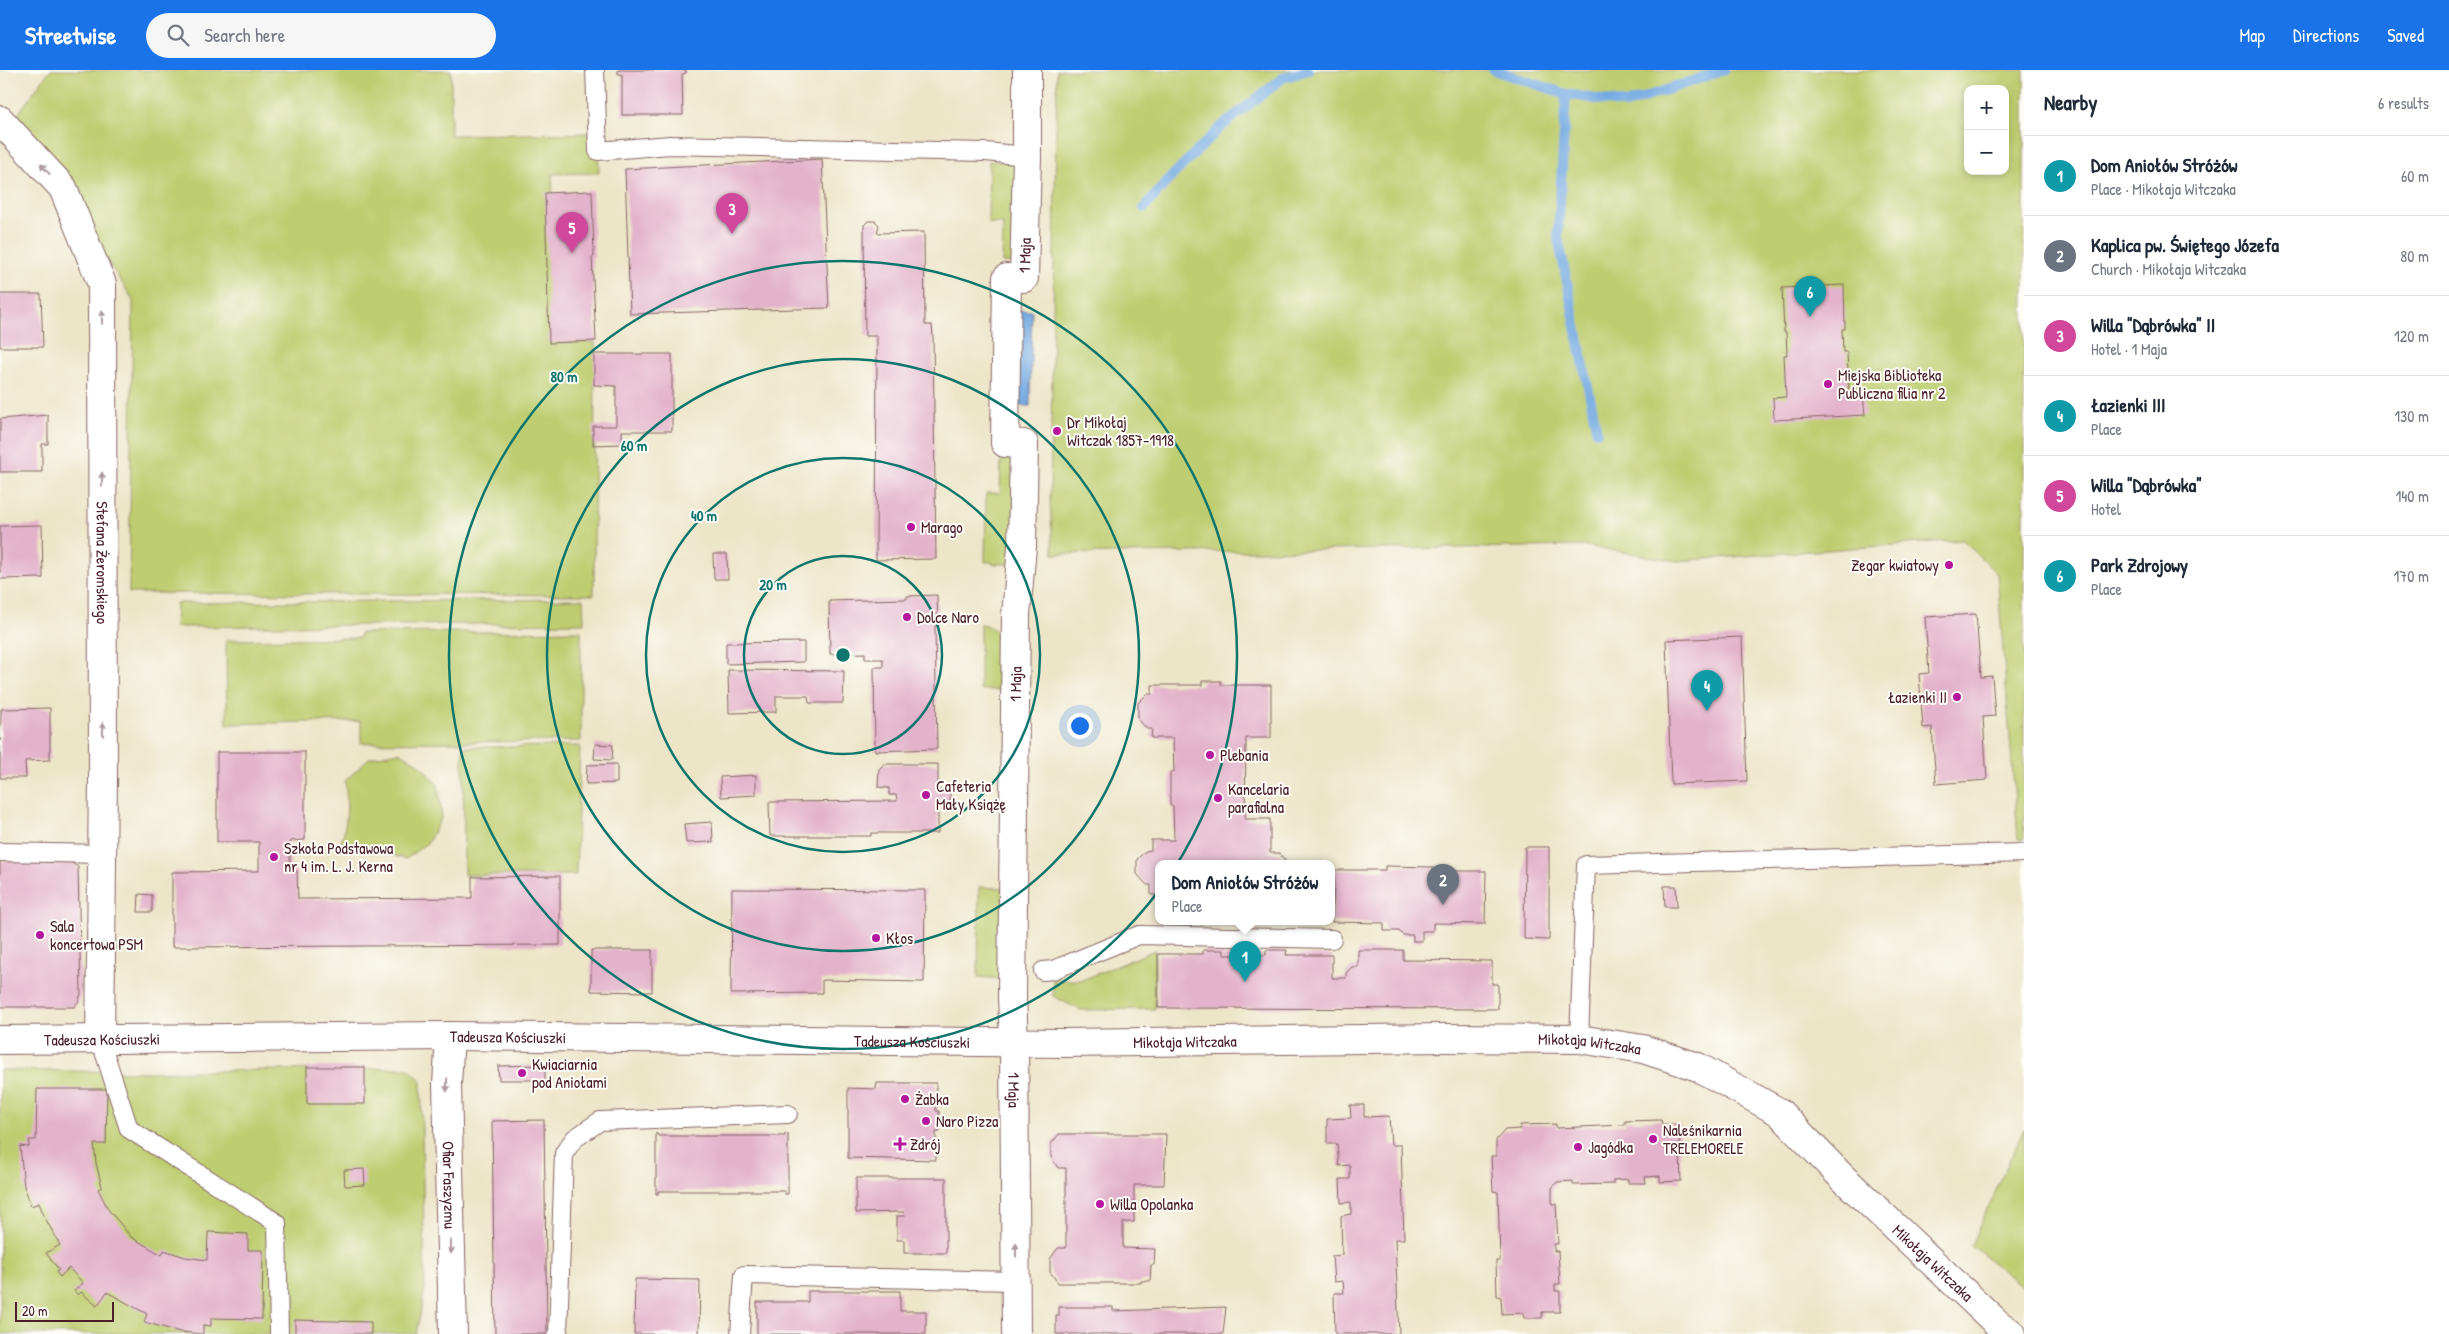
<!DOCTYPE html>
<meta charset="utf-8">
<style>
body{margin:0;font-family:"Patrick Hand",sans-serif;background:#f6f6f7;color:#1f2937}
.controls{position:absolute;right:15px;top:15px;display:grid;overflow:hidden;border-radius:10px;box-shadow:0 2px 8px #0003}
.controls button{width:45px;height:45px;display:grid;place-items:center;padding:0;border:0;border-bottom:1px solid #e0e1e3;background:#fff;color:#1f2937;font:25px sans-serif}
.scale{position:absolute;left:15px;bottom:12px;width:99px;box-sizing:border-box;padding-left:5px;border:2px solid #4a1f2b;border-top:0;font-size:14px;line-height:18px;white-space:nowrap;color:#4a1f2b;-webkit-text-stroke:4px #fdfcf7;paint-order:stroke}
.you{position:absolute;left:1079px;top:655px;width:18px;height:18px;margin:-12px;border:4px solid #fff;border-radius:50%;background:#1a73e8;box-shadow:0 0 0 8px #1a73e833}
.badge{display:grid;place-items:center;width:32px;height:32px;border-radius:50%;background:#1a73e8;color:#fff;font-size:16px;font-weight:700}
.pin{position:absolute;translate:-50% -41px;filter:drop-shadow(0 1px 2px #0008)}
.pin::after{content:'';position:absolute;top:26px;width:18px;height:15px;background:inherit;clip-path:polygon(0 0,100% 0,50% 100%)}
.popup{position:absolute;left:1155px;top:790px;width:180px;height:65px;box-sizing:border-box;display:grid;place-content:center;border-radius:10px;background:#fff;filter:drop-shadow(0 1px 4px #0005);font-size:16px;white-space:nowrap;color:#747a83}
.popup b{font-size:19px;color:#1f2937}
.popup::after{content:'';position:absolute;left:50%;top:100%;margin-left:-10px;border:10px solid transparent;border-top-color:#fff}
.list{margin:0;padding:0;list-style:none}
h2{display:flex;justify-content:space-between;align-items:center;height:65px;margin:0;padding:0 20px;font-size:21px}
h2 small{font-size:16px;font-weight:400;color:#747a83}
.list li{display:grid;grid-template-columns:32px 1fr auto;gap:15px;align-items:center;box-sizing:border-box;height:80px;padding:0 20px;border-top:1px solid #e0e1e3}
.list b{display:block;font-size:19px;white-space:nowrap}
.list p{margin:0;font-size:16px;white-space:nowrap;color:#747a83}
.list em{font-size:16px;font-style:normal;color:#747a83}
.icon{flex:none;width:28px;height:28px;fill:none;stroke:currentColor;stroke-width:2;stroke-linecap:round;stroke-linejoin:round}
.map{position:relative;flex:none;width:2024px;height:1264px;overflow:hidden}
header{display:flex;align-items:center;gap:30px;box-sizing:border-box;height:70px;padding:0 25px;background:#1a73e8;color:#fff}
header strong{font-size:24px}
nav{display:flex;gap:28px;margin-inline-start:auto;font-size:18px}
.search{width:350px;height:45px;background:#f6f6f7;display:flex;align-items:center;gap:12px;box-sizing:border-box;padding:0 18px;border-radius:28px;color:#747a83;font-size:19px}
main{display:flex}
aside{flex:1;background:#fff}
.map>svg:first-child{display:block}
</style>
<header>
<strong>Streetwise</strong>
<div class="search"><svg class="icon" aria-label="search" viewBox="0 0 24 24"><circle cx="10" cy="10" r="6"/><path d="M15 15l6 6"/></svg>Search here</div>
<nav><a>Map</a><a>Directions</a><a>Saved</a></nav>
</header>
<main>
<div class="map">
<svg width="2024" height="1264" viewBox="0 0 2024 1264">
<rect width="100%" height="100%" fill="#fdfcf7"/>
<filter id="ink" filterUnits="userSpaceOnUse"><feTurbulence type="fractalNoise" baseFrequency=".02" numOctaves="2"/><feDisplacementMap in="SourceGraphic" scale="10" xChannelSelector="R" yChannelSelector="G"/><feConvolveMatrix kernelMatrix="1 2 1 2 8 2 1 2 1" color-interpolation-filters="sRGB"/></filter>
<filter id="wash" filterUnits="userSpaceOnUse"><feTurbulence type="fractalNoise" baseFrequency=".0096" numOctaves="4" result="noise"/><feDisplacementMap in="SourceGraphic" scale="20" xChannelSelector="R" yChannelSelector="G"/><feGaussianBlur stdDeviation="1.12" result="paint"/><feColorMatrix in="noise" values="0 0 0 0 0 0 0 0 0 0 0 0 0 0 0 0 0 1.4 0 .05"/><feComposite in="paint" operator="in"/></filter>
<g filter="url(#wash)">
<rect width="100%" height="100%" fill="#ede5c8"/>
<g fill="#becd70" stroke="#84764e" fill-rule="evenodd">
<polygon points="50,0 451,0 451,65 598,63 599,103 552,104 559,272 595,272 594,525 129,523 133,230 15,48"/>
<path d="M1057,0H2024V770L2018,769L1997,504L1963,470L1677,491L1587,476L1053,484L1050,429ZM1968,19H2005V101H1968Z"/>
<polygon points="989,91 1017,92 1017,194 1002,193 1003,154 988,153"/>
<polygon points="1001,389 1015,389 1014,494 992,494 992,492 985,492 986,423 1000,423"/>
<polygon points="583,529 584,553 175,557 176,533"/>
<path d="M980,554C1012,558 1004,596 1005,620H980Z"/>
<polygon points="581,561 581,671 361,673 361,651 227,654 226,570 360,568 360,563"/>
<polygon points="580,676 576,805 464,805 463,677"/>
<path d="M399,682L418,693L438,715L442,747L428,772L406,789L365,778L339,777C348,755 348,734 345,711L369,688Z"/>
<polygon points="979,817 1003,818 1003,909 978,907"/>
<polygon points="1155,880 1155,939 1080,940 1053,926 1053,910 1082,910"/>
<polygon points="408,998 421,1010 425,1218 416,1264 0,1264 0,1000 143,1002"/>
<polygon points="2024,1059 2024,1218 1971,1175"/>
</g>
<polygon fill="#74aae2" stroke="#5f6486" points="1017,240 1032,241 1030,336 1015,336"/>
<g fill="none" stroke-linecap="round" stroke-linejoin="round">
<g stroke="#74aae2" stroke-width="10">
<polyline points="1493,0 1566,24"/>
<polyline points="1144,138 1169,109 1222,56 1283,8 1308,0"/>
<polyline points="1597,362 1558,167 1566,24 1626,34 1724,0"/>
</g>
</g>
<g id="blocks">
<g fill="#e3b3cb">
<polygon points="618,0 686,0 686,3 682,4 683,45 622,45 622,4 618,4"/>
<polygon points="822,89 829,238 630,244 625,99"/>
<polygon points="592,121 594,187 592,187 596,271 549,273 545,123"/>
<polygon points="868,151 875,151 879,155 877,163 924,162 925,255 932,255 933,266 936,489 876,490 877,266 865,266 864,155"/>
<polygon points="1844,215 1845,259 1842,259 1843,282 1847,282 1849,324 1863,323 1865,345 1774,350 1773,328 1786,327 1784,285 1787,285 1786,262 1784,262 1782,218"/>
<polygon points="0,224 41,224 43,277 0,277"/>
<polygon points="594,284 672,284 672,361 622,361 622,374 593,375 593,356 616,356 616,316 594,315"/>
<polygon points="48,345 48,374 42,374 42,402 0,402 0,349"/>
<polygon points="42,455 43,508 0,509 0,456"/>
<polygon points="713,484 727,484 728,509 714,509"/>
<polygon points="937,525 938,556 935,556 937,679 875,681 874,597 883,597 883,589 865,589 865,583 830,584 829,531 907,529 907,526"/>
<polygon points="1976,544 1981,607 1992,606 1995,646 1983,647 1987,710 1936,714 1932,657 1923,658 1919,604 1929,603 1925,547"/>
<polygon points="1742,567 1747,711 1671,714 1666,570"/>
<polygon points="804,572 804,592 726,594 726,573"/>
<polygon points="728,600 844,601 843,633 809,633 808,626 776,626 776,642 729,643"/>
<polygon points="1202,611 1221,611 1221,615 1271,615 1271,668 1246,668 1245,749 1270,749 1270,783 1279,783 1287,793 1159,793 1159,825 1151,825 1151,815 1147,815 1137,804 1137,789 1146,781 1151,780 1151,770 1174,770 1173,736 1170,736 1170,702 1174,702 1173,668 1151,668 1152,659 1147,659 1138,649 1138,633 1147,624 1152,624 1152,615 1202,615"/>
<polygon points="50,638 50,690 25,691 26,708 0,708 1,639"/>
<polygon points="595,674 613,675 612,690 594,689"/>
<polygon points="217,682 305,682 305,770 290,771 290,801 297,801 298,829 472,828 472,807 560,806 560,875 172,877 172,802 259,801 259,772 217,772"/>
<polygon points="617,694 617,713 586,714 587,695"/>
<polygon points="884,694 938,694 938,720 950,720 950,734 938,734 938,763 871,763 871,766 770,766 769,732 897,731 896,725 889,725 889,718 878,717 879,699"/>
<polygon points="756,705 756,725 721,727 720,707"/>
<polygon points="712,752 713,772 686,773 684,754"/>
<polygon points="1525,777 1549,777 1549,870 1524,869"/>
<polygon points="0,791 69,791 78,797 81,924 78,932 74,937 0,937"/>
<polygon points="1385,796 1433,797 1433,801 1486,801 1485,854 1433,853 1433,861 1422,861 1422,871 1413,871 1413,865 1403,865 1399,861 1384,861 1384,853 1332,852 1335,800 1385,800"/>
<polygon points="1664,816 1676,816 1677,837 1665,837"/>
<polygon points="732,819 925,820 924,912 822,910 822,923 731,924"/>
<polygon points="139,824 152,825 152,842 138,842"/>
<polygon points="591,880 652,880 652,922 591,921"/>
<polygon points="1203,880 1224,880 1224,885 1266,885 1266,880 1287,880 1286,885 1332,885 1332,908 1346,908 1346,903 1352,897 1358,897 1358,880 1403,880 1403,890 1492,891 1492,914 1498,914 1498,939 1158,938 1158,884 1203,884"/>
<polygon points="545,995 545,1010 499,1010 498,996"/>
<rect x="307" y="997" width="58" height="37"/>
<polygon points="877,1013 936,1013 936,1041 939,1041 940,1062 936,1062 936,1090 848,1088 848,1018 876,1019"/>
<polygon points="37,1019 107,1019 106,1074 94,1074 96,1093 102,1117 98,1119 108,1139 131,1167 162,1185 164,1180 185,1187 207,1190 208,1162 248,1164 248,1180 263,1180 262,1249 211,1248 211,1256 203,1255 203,1264 180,1262 144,1252 147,1244 107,1222 97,1236 81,1222 78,1225 74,1221 83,1213 69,1198 60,1207 56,1202 59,1200 46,1183 60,1175 45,1148 39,1133 31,1136 24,1116 20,1076 29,1077 29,1070 36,1070"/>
<polygon points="1350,1035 1364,1035 1364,1047 1389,1046 1391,1075 1401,1075 1404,1169 1395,1169 1399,1264 1335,1264 1334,1223 1344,1223 1343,1211 1334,1212 1332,1186 1342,1185 1341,1146 1351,1144 1351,1132 1341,1133 1340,1109 1350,1109 1350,1095 1339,1096 1337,1074 1327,1074 1327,1049 1351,1048"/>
<polygon points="544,1050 547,1264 495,1264 492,1051"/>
<polygon points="1661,1050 1662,1054 1679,1054 1681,1111 1660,1112 1660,1106 1645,1107 1646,1113 1628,1113 1628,1109 1613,1110 1613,1114 1573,1115 1573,1111 1557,1112 1552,1118 1552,1134 1556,1134 1558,1174 1554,1174 1554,1181 1558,1181 1560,1214 1555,1214 1555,1221 1560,1221 1560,1242 1542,1242 1542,1248 1524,1248 1523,1243 1502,1244 1501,1227 1497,1226 1496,1191 1500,1191 1498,1122 1493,1121 1491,1086 1496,1086 1496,1070 1505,1060 1520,1059 1520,1055 1556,1054 1556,1058 1625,1055 1625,1051"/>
<polygon points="656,1063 659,1066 785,1066 785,1063 788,1064 788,1124 785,1124 785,1121 658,1121 658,1124 656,1124"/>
<polygon points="1059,1064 1166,1064 1164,1115 1134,1115 1134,1152 1123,1152 1123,1178 1155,1179 1154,1195 1151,1195 1150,1211 1141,1211 1141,1213 1058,1213 1050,1202 1050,1189 1058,1178 1066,1178 1066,1098 1058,1098 1051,1087 1051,1074"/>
<polygon points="364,1099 365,1115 345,1116 344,1100"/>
<polygon points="856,1108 946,1108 946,1183 904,1183 904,1170 897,1170 897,1146 905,1146 904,1142 856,1143"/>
<polygon points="635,1209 700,1210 699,1264 634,1264"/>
<polygon points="808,1221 900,1221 900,1241 926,1241 926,1264 757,1264 757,1232 808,1232"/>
<polygon points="1059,1237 1113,1237 1113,1241 1226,1237 1223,1264 1056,1264 1056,1246 1059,1246"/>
<polygon points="295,1250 371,1252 371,1264 295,1264"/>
</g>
</g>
</g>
<g filter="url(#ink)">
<use href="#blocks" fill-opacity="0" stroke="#836462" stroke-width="1"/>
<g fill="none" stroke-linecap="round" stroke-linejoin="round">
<g stroke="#836462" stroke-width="20">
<g id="service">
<polyline points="595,0 598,81 670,75 986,82 1027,86"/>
<polyline points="0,782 102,784"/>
<polyline points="1043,901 1053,900 1139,865 1332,869"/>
<polyline points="100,969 129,1059 277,1153 279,1264"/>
<polyline points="1579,969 1586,795 2024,783"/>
<polyline points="558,1264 564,1083 574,1069 600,1051 788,1044"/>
<polyline points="740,1264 744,1205 1016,1211"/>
</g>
</g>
<g stroke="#836462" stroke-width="30">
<g id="pedestrian">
<path id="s1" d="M1014,972L1012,927L1016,545L1022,477L1024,374L1005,373L1007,208H1024L1027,86"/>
</g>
</g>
<g stroke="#836462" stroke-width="30">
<g id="minor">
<polyline points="1027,0 1027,86"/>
<path id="s2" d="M0,50L63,118L102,214L103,708L100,969"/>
<path id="s3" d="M450,966L447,1014L453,1264"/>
<path id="s4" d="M0,970L450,966L1064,973L1444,968L1579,969L1643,979L1698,997L1779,1042L1842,1107L1998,1254L2012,1264"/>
<path id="s5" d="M1014,972L1016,1264"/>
</g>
</g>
<use href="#service" stroke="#fff" stroke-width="18"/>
<use href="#pedestrian" stroke="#fff" stroke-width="28"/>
<use href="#minor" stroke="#fff" stroke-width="28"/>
</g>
<defs><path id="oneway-solid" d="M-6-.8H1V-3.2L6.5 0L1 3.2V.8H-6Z" transform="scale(1.25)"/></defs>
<g fill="#ae9aa0">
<use href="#oneway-solid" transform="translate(45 99) rotate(-133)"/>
<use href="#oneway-solid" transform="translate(102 247) rotate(-90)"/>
<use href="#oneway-solid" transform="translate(102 409) rotate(-90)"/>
<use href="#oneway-solid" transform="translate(103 659) rotate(-90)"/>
<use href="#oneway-solid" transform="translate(447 1015) rotate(91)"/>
<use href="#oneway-solid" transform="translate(451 1177) rotate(89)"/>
<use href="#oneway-solid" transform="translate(1016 1180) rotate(-90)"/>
</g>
</g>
<g fill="none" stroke="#0f766e" stroke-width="2.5">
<circle cx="843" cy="585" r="99"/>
<circle cx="843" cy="585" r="197"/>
<circle cx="843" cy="585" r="296"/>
<circle cx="843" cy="585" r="394"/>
</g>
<g fill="#b5179e" stroke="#fdfcf7" stroke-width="2">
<circle cx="1828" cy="314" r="5"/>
<circle cx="1057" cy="361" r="5"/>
<circle cx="911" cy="457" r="5"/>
<circle cx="1949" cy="495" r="5"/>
<circle cx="907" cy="547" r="5"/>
<circle cx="1957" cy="627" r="5"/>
<circle cx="1210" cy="685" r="5"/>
<circle cx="926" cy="725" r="5"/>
<circle cx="1218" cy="728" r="5"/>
<circle cx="274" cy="787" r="5"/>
<circle cx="40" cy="865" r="5"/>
<circle cx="876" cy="868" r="5"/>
<circle cx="522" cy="1003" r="5"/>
<circle cx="905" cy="1029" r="5"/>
<circle cx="926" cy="1051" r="5"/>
<circle cx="1653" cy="1069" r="5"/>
<path d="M897.5 1066.5h5v5h5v5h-5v5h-5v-5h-5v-5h5z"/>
<circle cx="1578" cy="1077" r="5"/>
<circle cx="1100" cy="1134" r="5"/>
</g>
<g text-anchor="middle" stroke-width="4" stroke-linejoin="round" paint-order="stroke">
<g font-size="16" fill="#4a1f2b" stroke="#fdfcf7">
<text dy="6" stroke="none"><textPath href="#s1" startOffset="822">1 Maja</textPath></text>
<text dy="6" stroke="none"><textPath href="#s2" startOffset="475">Stefana Żeromskiego</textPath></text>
<text dy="6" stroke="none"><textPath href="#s1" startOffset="358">1 Maja</textPath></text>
<text dy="6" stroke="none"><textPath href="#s4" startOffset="508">Tadeusza Kościuszki</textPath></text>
<text dy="6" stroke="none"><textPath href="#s4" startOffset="102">Tadeusza Kościuszki</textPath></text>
<text dy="6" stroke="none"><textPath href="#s4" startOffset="912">Tadeusza Kościuszki</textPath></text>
<text dy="6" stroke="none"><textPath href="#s4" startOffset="1185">Mikołaja Witczaka</textPath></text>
<text dy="6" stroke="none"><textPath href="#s4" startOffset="1590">Mikołaja Witczaka</textPath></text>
<text dy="6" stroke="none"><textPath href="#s5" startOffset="48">1 Maja</textPath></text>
<text dy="6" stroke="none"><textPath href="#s3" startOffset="149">Ofiar Faszyzmu</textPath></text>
<text dy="6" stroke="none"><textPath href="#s4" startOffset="2010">Mikołaja Witczaka</textPath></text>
</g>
<g font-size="16" fill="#4a1f2b" stroke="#fdfcf7" text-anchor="start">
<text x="1838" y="311">Miejska Biblioteka<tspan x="1838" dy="18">Publiczna filia nr 2</tspan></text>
<text x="1067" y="358">Dr Mikołaj<tspan x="1067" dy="18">Witczak 1857-1918</tspan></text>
<text x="921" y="463">Marago</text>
<text x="1939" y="501" text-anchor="end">Zegar kwiatowy</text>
<text x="917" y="553">Dolce Naro</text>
<text x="1947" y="633" text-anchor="end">Łazienki II</text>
<text x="1220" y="691">Plebania</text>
<text x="936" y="722">Cafeteria<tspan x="936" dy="18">Mały Książę</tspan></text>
<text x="1228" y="725">Kancelaria<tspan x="1228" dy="18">parafialna</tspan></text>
<text x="284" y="784">Szkoła Podstawowa<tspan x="284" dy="18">nr 4 im. L. J. Kerna</tspan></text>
<text x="50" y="862">Sala<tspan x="50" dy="18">koncertowa PSM</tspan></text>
<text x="886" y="874">Kłos</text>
<text x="532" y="1000">Kwiaciarnia<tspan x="532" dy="18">pod Aniołami</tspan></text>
<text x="915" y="1035">Żabka</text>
<text x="936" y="1057">Naro Pizza</text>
<text x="1663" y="1066">Naleśnikarnia<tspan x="1663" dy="18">TRELEMORELE</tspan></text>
<text x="910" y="1080">Zdrój</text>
<text x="1588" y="1083">Jagódka</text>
<text x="1110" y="1140">Willa Opolanka</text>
</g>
</g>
<circle cx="843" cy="585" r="8" fill="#0f766e" stroke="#fdfcf7" stroke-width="2.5"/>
<g font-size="15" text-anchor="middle" font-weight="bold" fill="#0f766e" stroke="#fdfcf7" stroke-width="4" stroke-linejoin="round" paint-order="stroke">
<text x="564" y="312">80 m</text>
<text x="634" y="381">60 m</text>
<text x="704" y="451">40 m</text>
<text x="773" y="520">20 m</text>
</g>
</svg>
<div class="controls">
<button>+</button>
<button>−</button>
</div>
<div class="scale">20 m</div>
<div class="you"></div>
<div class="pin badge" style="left:1245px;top:912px;background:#0f9aa8">1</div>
<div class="popup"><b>Dom Aniołów Stróżów</b>Place</div>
<div class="pin badge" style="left:1443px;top:835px;background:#6b7280">2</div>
<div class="pin badge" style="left:732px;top:164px;background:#d1479c">3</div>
<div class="pin badge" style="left:1707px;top:641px;background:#0f9aa8">4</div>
<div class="pin badge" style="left:572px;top:183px;background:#d1479c">5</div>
<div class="pin badge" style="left:1810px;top:247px;background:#0f9aa8">6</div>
</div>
<aside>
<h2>Nearby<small>6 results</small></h2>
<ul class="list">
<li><span class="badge" style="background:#0f9aa8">1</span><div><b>Dom Aniołów Stróżów</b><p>Place · Mikołaja Witczaka</p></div><em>60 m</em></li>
<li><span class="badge" style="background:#6b7280">2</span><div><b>Kaplica pw. Świętego Józefa</b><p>Church · Mikołaja Witczaka</p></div><em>80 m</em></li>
<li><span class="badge" style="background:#d1479c">3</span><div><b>Willa &quot;Dąbrówka&quot; II</b><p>Hotel · 1 Maja</p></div><em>120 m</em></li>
<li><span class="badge" style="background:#0f9aa8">4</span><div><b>Łazienki III</b><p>Place</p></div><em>130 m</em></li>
<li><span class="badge" style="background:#d1479c">5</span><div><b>Willa &quot;Dąbrówka&quot;</b><p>Hotel</p></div><em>140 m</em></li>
<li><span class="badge" style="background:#0f9aa8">6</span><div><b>Park Zdrojowy</b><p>Place</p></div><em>170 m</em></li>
</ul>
</aside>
</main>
